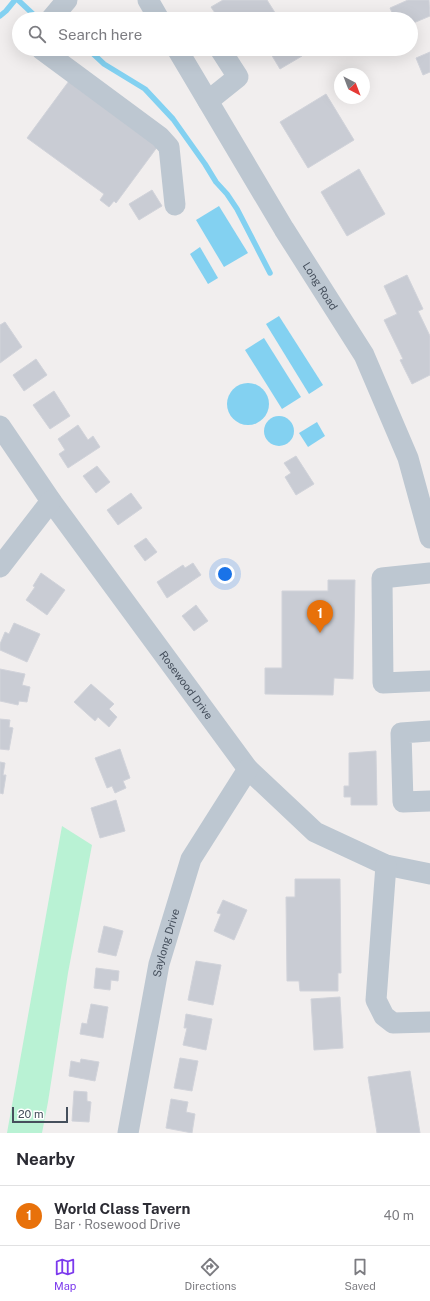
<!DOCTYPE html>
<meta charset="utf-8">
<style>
body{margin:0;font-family:"Public Sans",sans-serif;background:#f7f7f7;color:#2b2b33}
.compass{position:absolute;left:334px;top:68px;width:36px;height:36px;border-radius:50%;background:#fff;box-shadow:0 4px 16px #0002;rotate:138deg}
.scale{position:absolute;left:12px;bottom:10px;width:56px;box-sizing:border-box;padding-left:4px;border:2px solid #454f5c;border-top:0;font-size:11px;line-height:14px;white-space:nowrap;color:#454f5c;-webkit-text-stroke:3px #fff;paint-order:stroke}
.you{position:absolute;left:225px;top:574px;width:14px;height:14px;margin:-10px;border:3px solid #fff;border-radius:50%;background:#1a73e8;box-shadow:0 0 0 6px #1a73e833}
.badge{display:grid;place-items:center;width:26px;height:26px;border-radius:50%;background:#7c3aed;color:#fff;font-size:13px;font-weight:700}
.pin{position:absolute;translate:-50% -33px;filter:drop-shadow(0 1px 2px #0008)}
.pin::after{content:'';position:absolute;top:21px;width:14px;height:12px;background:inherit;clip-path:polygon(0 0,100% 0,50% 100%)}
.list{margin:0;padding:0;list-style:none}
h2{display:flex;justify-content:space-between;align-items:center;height:52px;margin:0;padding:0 16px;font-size:17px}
h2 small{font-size:13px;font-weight:400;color:#7c7c81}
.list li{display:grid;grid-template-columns:26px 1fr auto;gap:12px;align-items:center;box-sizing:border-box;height:60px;padding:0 16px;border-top:1px solid #e1e1e2}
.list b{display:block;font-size:15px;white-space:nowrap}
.list p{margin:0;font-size:13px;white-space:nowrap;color:#7c7c81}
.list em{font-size:13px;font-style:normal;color:#7c7c81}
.icon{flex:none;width:22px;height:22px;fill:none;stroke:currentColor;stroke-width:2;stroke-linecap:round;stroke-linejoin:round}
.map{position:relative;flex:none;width:430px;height:1133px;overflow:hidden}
.search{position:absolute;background:#fff;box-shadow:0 4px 16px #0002;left:12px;right:12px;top:12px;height:44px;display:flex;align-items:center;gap:10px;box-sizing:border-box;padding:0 14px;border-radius:22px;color:#7c7c81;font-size:15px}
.sheet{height:112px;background:#fff}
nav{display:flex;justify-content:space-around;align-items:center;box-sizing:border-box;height:56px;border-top:1px solid #e1e1e2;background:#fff;font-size:11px;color:#7c7c81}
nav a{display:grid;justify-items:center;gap:2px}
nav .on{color:#7c3aed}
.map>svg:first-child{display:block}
</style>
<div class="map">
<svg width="430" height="1133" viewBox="0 0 430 1133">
<rect width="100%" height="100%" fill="#f1eeee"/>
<polygon fill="#b9f2d4" points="62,826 92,845 68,973 48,1102 42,1133 7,1133"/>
<g fill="#83d1f1">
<polygon points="219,206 248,253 224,267 196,220"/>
<polygon points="200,247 218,278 208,284 190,254"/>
<polygon points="279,316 323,385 309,394 266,324"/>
<polygon points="264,338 301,397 282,409 245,350"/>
<circle cx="248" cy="404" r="21"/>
<circle cx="279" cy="431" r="15"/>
<polygon points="317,422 325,436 308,447 299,433"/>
</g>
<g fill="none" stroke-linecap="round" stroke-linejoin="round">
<g stroke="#83d1f1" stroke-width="5.5">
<polyline points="18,0 33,14"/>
<polyline points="0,16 6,11 15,0"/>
<polyline points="88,49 104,64 145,89 173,119 205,164 216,182 227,194 237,209 270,273"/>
</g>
</g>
<g fill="#c9ccd4" stroke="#d1d3da">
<polygon points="223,0 267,0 279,19 219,19 211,7"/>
<polygon points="408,0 429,0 430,16 411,24 411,19 395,19 390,8"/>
<polygon points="268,49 297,49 302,56 280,69"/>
<polygon points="430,52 430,72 423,75 416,58"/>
<polygon points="69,81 158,146 116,203 114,201 109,207 100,200 104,194 27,138"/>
<polygon points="326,94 354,140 308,168 280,122"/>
<polygon points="359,169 385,214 347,236 321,192"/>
<polygon points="152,190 162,206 139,220 129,204"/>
<polygon points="407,275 423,309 418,311 430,336 430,375 412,384 400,360 403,359 384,320 397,314 384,286"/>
<polygon points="5,322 22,347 0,363 0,325"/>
<polygon points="36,359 47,375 24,391 13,375"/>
<polygon points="54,391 70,416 50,429 33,405"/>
<polygon points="78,425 88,440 93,436 100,447 68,468 59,454 65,450 58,439"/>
<polygon points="296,456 314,484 296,495 285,477 291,473 284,463"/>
<polygon points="97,466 110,482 96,493 83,476"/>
<polygon points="131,493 142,508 118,525 107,510"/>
<polygon points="146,538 157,552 145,561 134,546"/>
<polygon points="193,563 201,575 167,598 157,582 183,565 185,568"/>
<polygon points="41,573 65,590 47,615 26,600 35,587 33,586"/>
<polygon points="328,580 355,580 353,679 334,678 333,695 265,694 265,668 282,668 282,591 328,591"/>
<polygon points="196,605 208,621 194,631 182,616"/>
<polygon points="14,623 40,634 27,662 0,650 0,644 5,632 9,634"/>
<polygon points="0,669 25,674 22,685 30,687 27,702 19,701 18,705 0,701"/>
<polygon points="91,684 114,704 109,709 117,717 109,727 98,717 95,721 74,702"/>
<polygon points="0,719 10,720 9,727 13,728 9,750 0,749"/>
<polygon points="120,749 130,778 123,781 126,788 115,793 112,786 107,788 95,758"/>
<polygon points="376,751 377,805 351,805 351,797 344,797 344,786 349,786 349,753"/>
<polygon points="0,762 5,763 3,775 6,775 3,794 0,793"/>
<polygon points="116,800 125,831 100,838 91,808"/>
<polygon points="295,879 340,879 341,973 338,973 338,991 300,991 299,981 287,981 286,897 295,897"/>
<polygon points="223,900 247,910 234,940 214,931 221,914 217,913"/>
<polygon points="104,926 123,931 116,956 98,952"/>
<polygon points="196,961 221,965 213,1005 188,1000"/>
<polygon points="96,968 119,971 118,981 111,980 110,990 94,988"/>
<polygon points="340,997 343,1048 314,1050 311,999"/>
<polygon points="91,1004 108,1007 103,1038 80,1034 82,1023 87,1024"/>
<polygon points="186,1014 212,1019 206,1050 183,1045 187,1028 184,1028"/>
<polygon points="180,1058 198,1061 192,1091 174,1088"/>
<polygon points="81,1059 99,1062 95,1081 69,1076 71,1061 80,1063"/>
<polygon points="410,1071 420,1133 377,1133 368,1077"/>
<polygon points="74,1091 87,1092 87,1101 91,1102 89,1122 72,1121"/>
<polygon points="171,1099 188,1102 186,1112 195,1114 192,1133 166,1128"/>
</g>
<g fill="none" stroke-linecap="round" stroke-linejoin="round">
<g stroke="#bdc7d1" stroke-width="21">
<polyline points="148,0 159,19"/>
<polyline points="51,19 67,0"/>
<polyline points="41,49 160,137 169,147 175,205"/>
<path id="s1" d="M177,49L284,229L364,355L408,458L430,538"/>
<polyline points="208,101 238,77 220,49"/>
<path id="s2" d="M0,426L51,501L248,769L315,832L386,865L430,874"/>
<polyline points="0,567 51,501"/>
<polyline points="430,573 382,578 383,683 430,681"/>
<polyline points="430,731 401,733 403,802 430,801"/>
<polyline points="386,865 376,1000 384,1016 393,1023 430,1022"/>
<path id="s3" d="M128,1133L159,964L191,859L248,769"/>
</g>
</g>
<g text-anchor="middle" stroke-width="4" stroke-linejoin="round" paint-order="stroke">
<g font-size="11" fill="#454f5c" stroke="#fff">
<text dy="4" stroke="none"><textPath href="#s1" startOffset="277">Long Road</textPath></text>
<text dy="4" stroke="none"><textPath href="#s2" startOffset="319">Rosewood Drive</textPath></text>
<text dy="4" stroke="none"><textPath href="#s3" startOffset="194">Saylong Drive</textPath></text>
</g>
</g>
</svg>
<svg class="compass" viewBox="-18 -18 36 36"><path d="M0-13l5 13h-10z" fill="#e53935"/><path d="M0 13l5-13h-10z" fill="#7c7c81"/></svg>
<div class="scale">20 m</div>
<div class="you"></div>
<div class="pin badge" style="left:320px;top:633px;background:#e8710a">1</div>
<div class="search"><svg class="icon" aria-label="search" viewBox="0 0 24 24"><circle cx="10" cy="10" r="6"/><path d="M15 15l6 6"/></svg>Search here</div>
</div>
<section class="sheet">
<h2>Nearby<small></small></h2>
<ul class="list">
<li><span class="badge" style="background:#e8710a">1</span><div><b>World Class Tavern</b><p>Bar · Rosewood Drive</p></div><em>40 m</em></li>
</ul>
</section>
<nav>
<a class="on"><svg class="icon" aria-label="map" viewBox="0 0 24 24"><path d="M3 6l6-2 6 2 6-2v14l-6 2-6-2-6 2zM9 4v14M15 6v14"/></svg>Map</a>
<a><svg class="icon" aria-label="directions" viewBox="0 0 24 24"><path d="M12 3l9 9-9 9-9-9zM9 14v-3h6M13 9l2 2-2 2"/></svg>Directions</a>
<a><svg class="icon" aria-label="saved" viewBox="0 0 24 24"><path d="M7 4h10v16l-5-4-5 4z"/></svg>Saved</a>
</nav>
